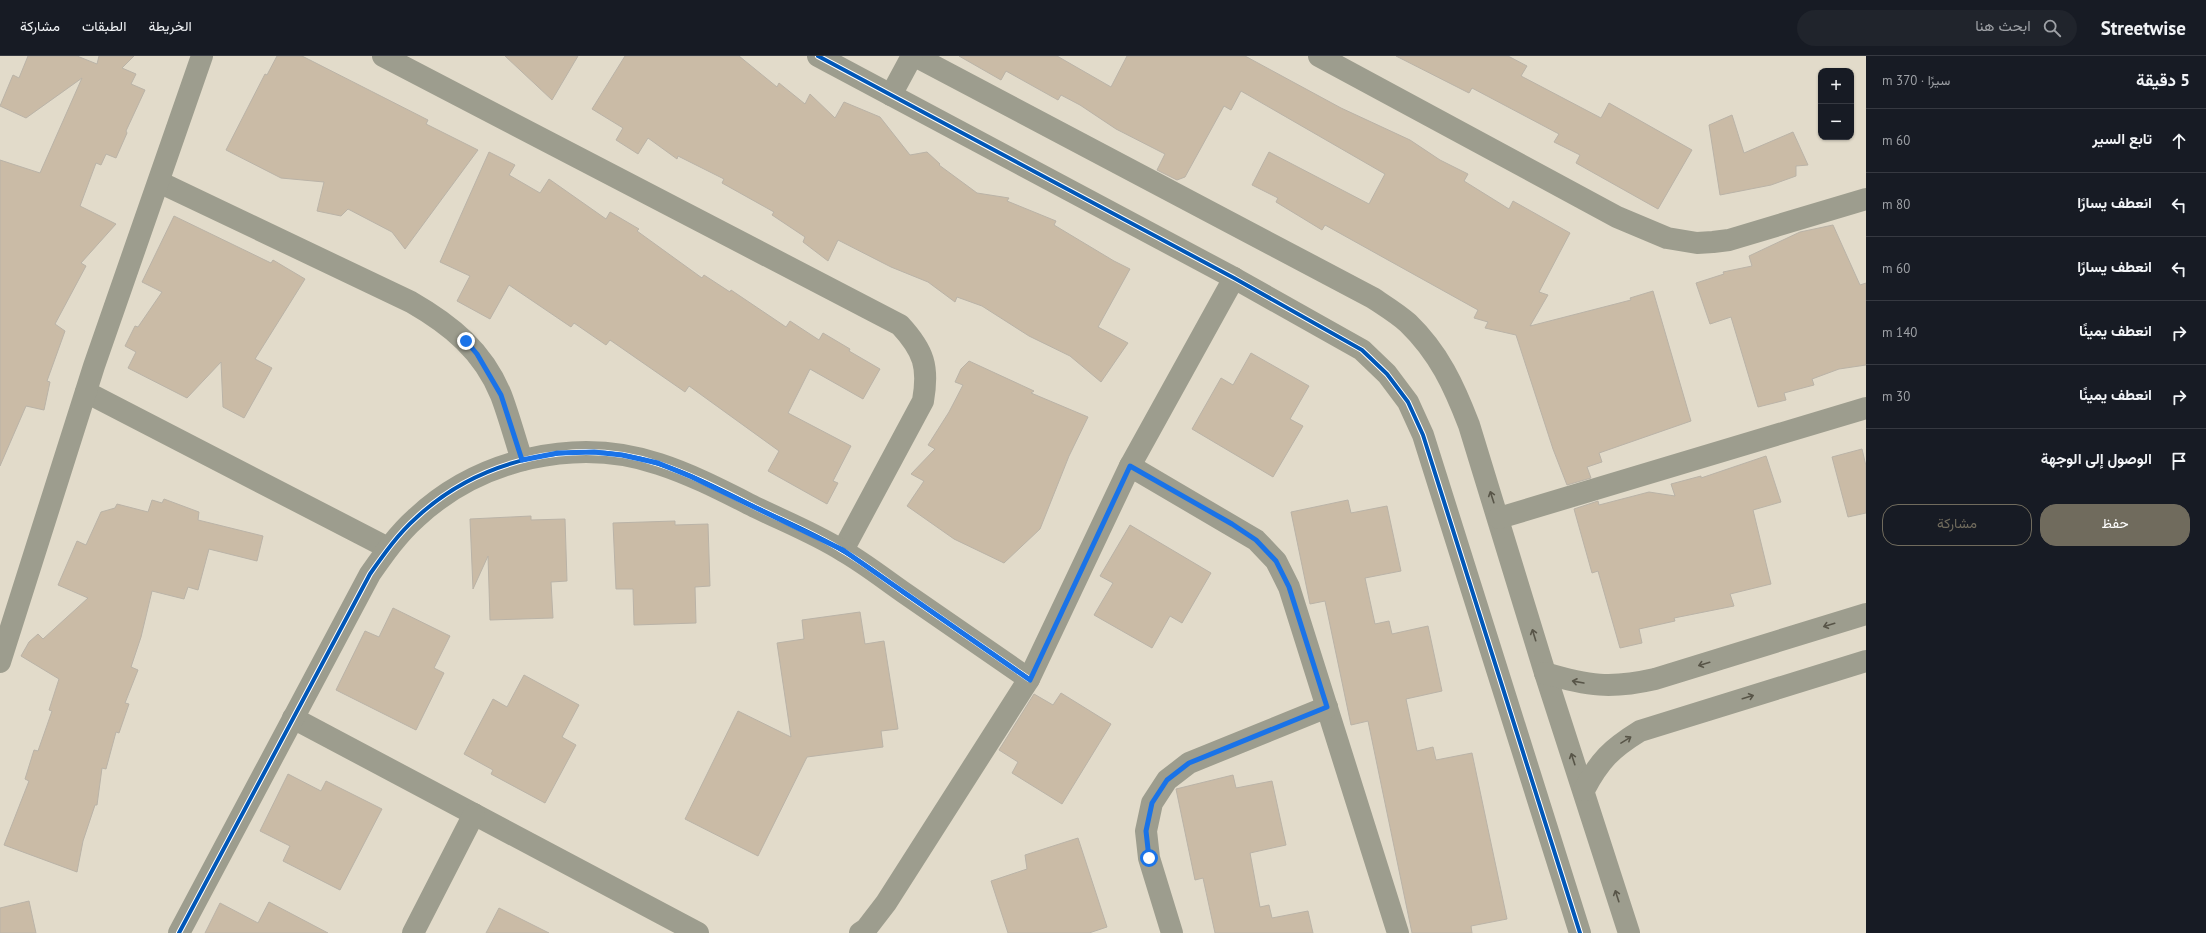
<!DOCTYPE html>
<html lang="ar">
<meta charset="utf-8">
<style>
body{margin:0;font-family:"PT Sans",Vazirmatn,sans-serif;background:#20242c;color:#f1f3f6;direction:rtl}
.controls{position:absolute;right:12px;top:12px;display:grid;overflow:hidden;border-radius:8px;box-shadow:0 1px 3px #0004}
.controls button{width:36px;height:36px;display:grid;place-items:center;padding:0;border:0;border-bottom:1px solid #363941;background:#171b24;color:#f1f3f6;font:20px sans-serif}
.stop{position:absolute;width:12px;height:12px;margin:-9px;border:3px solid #1a73e8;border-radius:50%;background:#fff}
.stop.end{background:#1a73e8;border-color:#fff;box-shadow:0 1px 4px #0008}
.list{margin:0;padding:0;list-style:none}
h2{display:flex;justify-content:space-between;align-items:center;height:52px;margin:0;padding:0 16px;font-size:17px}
h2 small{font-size:13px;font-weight:400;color:#9ea1a6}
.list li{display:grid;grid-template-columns:26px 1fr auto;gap:12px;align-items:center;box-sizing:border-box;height:64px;padding:0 16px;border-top:1px solid #363941}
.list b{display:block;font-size:15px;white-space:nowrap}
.list em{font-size:13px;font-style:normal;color:#9ea1a6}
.actions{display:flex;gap:8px;padding:12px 16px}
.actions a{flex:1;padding:9px 0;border:1px solid #706b5d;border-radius:16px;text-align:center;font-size:14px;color:#706b5d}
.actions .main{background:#706b5d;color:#fff}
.icon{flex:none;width:22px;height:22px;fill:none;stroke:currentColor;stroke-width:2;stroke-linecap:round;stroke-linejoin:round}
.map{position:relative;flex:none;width:1866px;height:877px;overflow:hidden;direction:ltr}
header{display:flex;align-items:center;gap:24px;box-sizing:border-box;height:56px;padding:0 20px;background:#171b24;border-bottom:1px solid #363941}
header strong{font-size:19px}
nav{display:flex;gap:22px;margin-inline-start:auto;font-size:14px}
.search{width:280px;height:36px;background:#20242c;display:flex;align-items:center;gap:10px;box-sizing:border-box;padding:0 14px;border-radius:22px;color:#9ea1a6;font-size:15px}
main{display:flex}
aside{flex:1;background:#171b24}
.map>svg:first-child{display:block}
</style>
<header>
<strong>Streetwise</strong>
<div class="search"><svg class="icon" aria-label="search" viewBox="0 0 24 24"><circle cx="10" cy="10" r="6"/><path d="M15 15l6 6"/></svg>ابحث هنا</div>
<nav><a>الخريطة</a><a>الطبقات</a><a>مشاركة</a></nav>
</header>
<main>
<aside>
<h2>5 دقيقة<small>سيرًا · 370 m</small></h2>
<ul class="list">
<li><svg class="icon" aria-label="ahead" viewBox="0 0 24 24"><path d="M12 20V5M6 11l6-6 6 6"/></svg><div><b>تابع السير</b></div><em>60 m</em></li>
<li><svg class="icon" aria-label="left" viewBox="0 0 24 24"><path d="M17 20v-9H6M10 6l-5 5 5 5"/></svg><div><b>انعطف يسارًا</b></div><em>80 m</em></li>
<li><svg class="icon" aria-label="left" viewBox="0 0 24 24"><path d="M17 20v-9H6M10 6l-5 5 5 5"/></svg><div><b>انعطف يسارًا</b></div><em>60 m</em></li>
<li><svg class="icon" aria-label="right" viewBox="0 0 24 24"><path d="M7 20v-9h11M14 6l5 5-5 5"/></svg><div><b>انعطف يمينًا</b></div><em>140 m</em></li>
<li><svg class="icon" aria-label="right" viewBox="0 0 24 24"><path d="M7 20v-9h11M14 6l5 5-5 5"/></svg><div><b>انعطف يمينًا</b></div><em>30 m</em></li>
<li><svg class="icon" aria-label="arrive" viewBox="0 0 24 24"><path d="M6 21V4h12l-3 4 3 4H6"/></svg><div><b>الوصول إلى الوجهة</b></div></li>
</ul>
<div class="actions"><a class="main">حفظ</a><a>مشاركة</a></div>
</aside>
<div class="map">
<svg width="1866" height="877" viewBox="0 0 1866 877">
<rect width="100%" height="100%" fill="#e2dbca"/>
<g fill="#cabba6" stroke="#bab3a7">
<polygon points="28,0 77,0 97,8 99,0 134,0 122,12 136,18 131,28 145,34 126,75 127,77 116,102 106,98 101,109 96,107 80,150 116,168 81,207 86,210 55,268 65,275 47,325 50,326 44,354 26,350 0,410 0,104 40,117 82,22 26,62 0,50 13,19 19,22"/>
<polygon points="277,0 302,0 428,64 426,68 478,94 405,193 392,176 348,153 341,160 317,155 324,126 281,122 226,94 265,18 267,19"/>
<polygon points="505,0 578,0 552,44"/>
<polygon points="625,0 739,0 777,31 779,27 805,48 810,38 835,62 844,46 880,61 910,99 927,96 940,108 939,109 977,137 1009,142 1007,145 1056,165 1054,169 1114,205 1130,213 1098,271 1128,287 1101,326 1070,300 1029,280 982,250 957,241 955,246 928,226 891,211 838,184 828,205 803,186 805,181 772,159 774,156 722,127 724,123 678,100 677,103 648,82 638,98 616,84 623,72 592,53"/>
<polygon points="959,0 1057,0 1111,31 1127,0 1245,0 1341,52 1410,84 1440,104 1468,118 1464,125 1509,153 1513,145 1570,177 1539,236 1548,239 1530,270 1631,244 1630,242 1653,235 1691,365 1599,397 1602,406 1587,411 1591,422 1567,429 1553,393 1516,279 1485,272 1488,266 1474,262 1478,254 1325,169 1322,174 1276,146 1278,142 1252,129 1269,96 1369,148 1385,118 1241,35 1231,54 1224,50 1185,121 1177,124 1157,114 1165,98 1116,73 1080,49 1061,39 1058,44 1006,15 1001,24"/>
<polygon points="1396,0 1508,0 1527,10 1521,20 1601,62 1609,47 1692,94 1658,153 1576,107 1580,99 1554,86 1559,78 1472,32 1469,37"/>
<polygon points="1732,59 1744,97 1793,76 1808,109 1796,110 1796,120 1771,129 1720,139 1709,69"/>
<polygon points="489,96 515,109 509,119 540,137 549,123 606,163 610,156 639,173 637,175 702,222 704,219 730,236 731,234 786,271 790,265 819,284 823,277 850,293 849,295 880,313 863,343 810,313 788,357 851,390 833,425 838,427 827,448 768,415 779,395 689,330 685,336 610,284 606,289 574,267 571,271 509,229 490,263 457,245 470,220 440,206"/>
<polygon points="174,160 271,207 273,204 305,223 255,303 272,312 244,362 223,351 221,306 187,342 128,312 136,296 125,290 135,270 138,271 162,236 142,226"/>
<polygon points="1833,169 1860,229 1866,227 1866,309 1839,313 1812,323 1814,329 1784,337 1786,344 1758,351 1731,261 1710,268 1696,227 1724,218 1723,216 1752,210 1749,200 1800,176"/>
<polygon points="1251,297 1309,330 1290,363 1303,370 1273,421 1192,373 1221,322 1233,329"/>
<polygon points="969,305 1034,335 1031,337 1088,361 1069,400 1040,473 1004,507 954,483 907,450 924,425 911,418 935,393 928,389 949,356 963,329 955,326 961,313"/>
<polygon points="1862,393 1866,410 1866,457 1848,461 1832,401"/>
<polygon points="1766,400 1781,446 1753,454 1771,528 1730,538 1734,550 1674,562 1675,565 1639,573 1642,587 1620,592 1598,515 1592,517 1574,453 1598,445 1599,449 1649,436 1675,440 1671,428 1701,420 1701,422"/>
<polygon points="164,443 199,456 198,464 263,480 257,505 209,493 198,534 188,531 184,543 152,535 141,581 131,611 138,614 125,647 129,648 119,677 116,676 106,713 102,712 97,749 95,749 83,785 77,816 4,789 29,725 25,723 34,694 38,695 52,655 49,654 59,623 21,600 29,586 38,578 43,583 88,542 58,529 77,485 86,489 101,456 115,452 117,448 148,456 152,444 162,447"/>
<polygon points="1348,444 1351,457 1387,450 1401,515 1365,522 1375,568 1389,565 1392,578 1428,570 1442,635 1406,643 1417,695 1433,691 1436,704 1472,697 1507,863 1471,870 1472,877 1412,877 1368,665 1351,669 1325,545 1310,548 1291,456"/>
<polygon points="531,460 531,464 565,463 567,525 551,526 553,562 490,564 488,500 473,533 470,463"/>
<polygon points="675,465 675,469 708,468 710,530 695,531 696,567 634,569 633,533 616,533 613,467"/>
<polygon points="1130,469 1211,517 1182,567 1170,560 1152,592 1094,559 1113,527 1100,520"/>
<polygon points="393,552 450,580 434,612 444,617 416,674 336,634 365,575 379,581"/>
<polygon points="860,556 865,588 884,585 898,673 881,675 883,691 807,701 758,800 685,763 738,655 791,681 777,587 804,583 802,564"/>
<polygon points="524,619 579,649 562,681 576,689 545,747 491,718 493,714 464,698 493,643 507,651"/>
<polygon points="1061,637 1111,668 1062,748 1012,717 1018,706 999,694 1034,638 1053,649"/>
<polygon points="288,718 321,735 326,725 382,753 340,834 283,805 290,790 260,775"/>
<polygon points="1233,719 1236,732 1272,725 1286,789 1250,797 1260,851 1269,849 1272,862 1308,855 1313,877 1215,877 1203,822 1195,824 1176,733"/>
<polygon points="1078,782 1107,871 1089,877 1008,877 991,825 1027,813 1025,799"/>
<polygon points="29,845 36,877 0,877 0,852"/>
<polygon points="269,846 328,877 205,877 220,847 258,867"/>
<polygon points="499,852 549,877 486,877"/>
</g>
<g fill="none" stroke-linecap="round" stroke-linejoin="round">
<g stroke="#9d9d8e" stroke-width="22">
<path d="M383,0L900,269C924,295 929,311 923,345L843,494"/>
<polyline points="818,0 1234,222 1362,294 1387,318 1408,346 1423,379 1580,877"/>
<path d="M915,0L1373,242C1385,250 1398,258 1408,267C1439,297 1454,330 1469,369L1545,617L1629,877"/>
<polyline points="1319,0 1617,161 1667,182 1697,187 1713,186 1729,184 1866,143"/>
<polyline points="891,39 912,0"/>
<path d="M159,126L411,246C451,269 483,295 501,339C509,360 515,383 522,404"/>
<polyline points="86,336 388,492"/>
<polyline points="1130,410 1256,484 1276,505 1289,531 1398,877"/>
<polyline points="1499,462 1866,352"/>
<polyline points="0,606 94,310 202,0"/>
<path d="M1545,617C1588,630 1611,633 1655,623L1866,558"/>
<polyline points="293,662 698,877"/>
<path d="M1584,734C1600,704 1611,693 1640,675L1866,605"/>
<path d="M179,877L370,518C384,498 398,478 416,462C479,403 577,380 659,408C693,419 725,436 757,452C786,466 816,478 843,495C864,507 883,522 903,536C945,565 987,594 1029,623"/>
<polyline points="413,877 474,758"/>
<polyline points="860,877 866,873 886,847 1029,623 1130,410 1234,222"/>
<polyline points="1172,877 1149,802 1146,775 1152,747 1167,724 1189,707 1327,651"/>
</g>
<g stroke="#fff" stroke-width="6">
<g id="cycleway">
<polyline points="818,0 1234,222 1362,294 1387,318 1408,346 1423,379 1580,877"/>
<path d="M179,877L370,518C384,498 398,478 416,462C479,403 577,380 659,408C693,419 725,436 757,452C786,466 816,478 843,495C864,507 883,522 903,536C945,565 987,594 1029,623"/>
</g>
</g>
<use href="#cycleway" stroke="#0057b8" stroke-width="4"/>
</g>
<defs><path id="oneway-shaft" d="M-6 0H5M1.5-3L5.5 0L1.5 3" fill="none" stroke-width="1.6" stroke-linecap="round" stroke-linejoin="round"/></defs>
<g stroke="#585548">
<use href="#oneway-shaft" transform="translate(1492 441) rotate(-108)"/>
<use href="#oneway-shaft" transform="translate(1829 569) rotate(163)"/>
<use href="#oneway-shaft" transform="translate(1534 579) rotate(-107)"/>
<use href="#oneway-shaft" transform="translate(1704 608) rotate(163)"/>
<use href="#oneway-shaft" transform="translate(1578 626) rotate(-170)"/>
<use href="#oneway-shaft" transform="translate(1748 641) rotate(-17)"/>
<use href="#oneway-shaft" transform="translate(1626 684) rotate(-32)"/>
<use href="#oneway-shaft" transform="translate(1573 703) rotate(-108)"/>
<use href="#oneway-shaft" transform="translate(1617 840) rotate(-108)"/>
</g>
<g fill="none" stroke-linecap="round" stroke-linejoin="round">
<polyline stroke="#1a73e8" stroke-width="5" points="466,285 477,298 501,339 522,404 558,397 594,396 622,399 658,407 692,421 843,494 1030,624 1130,410 1232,468 1256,484 1276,505 1289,531 1327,651 1189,707 1167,724 1152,747 1146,775 1149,802"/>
</g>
</svg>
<div class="controls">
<button>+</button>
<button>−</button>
</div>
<div class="stop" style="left:1149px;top:802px"></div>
<div class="stop end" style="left:466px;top:285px"></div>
</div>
</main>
